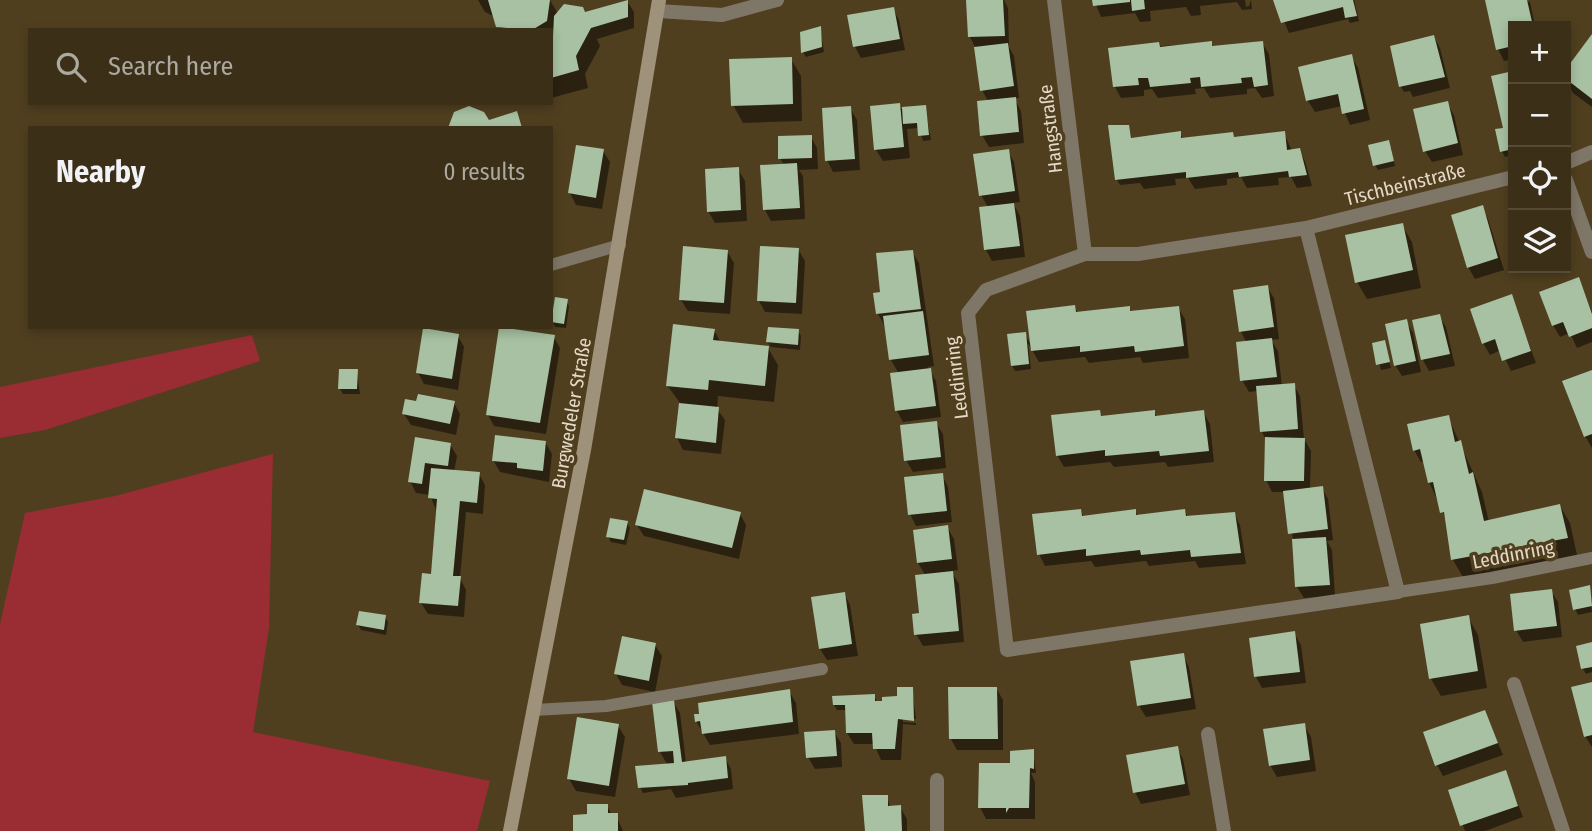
<!DOCTYPE html>
<meta charset="utf-8">
<style>
body{margin:0;font-family:"Fira Sans Condensed",sans-serif;background:#473b24;color:#f1f3f6}
.controls{position:absolute;right:21px;top:21px;display:grid;overflow:hidden;border-radius:0px;box-shadow:0 4px 10px #0003}
.controls button{width:63px;height:63px;display:grid;place-items:center;padding:0;border:0;border-bottom:2px solid #554a36;background:#3c2f17;color:#f1f3f6;font:35px sans-serif}
.list{margin:0;padding:0;list-style:none}
h2{display:flex;justify-content:space-between;align-items:center;height:91px;margin:0;padding:0 28px;font-size:30px}
h2 small{font-size:23px;font-weight:400;color:#aca9a1}
.icon{flex:none;width:38px;height:38px;fill:none;stroke:currentColor;stroke-width:2;stroke-linecap:round;stroke-linejoin:round}
.map{position:relative;flex:none;width:1592px;height:831px;overflow:hidden}
.search{position:absolute;background:#3c2f17;box-shadow:0 4px 10px #0003;left:28px;top:28px;width:525px;height:77px;display:flex;align-items:center;gap:18px;box-sizing:border-box;padding:0 24px;border-radius:0px;color:#aca9a1;font-size:26px}
.panel{position:absolute;background:#3c2f17;box-shadow:0 4px 10px #0003;left:28px;top:126px;width:525px;height:203px;border-radius:0px}
.map>svg:first-child{display:block}
</style>
<div class="map">
<svg width="1592" height="831" viewBox="0 0 1592 831">
<rect width="100%" height="100%" fill="#503f1f"/>
<g fill="#9a2c34">
<polygon points="252,335 260,361 45,430 0,438 0,387"/>
<polygon points="273,454 269,628 253,732 490,781 477,831 0,831 0,624 25,513 115,496"/>
</g>
<g fill="#0007">
<polygon points="478,0 550,0 558,14 585,14 627,1 634,12 634,28 597,39 600,46 585,74 588,88 551,98 551,30 500,30 495,17 485,12"/>
<polygon points="968,0 1004,0 1008,8 1009,47 1014,56 1019,98 1014,98 1021,111 1024,143 989,147 982,135 988,101 982,90 976,49 970,37"/>
<polygon points="1094,0 1245,0 1246,7 1249,6 1251,0 1252,9 1242,10 1237,2 1200,6 1201,15 1191,16 1186,7 1150,11 1151,21 1140,22 1135,13 1101,17"/>
<polygon points="1275,0 1354,0 1359,21 1350,23 1348,19 1289,33"/>
<polygon points="1487,0 1530,2 1535,26 1513,26 1513,59 1504,61 1498,49"/>
<polygon points="893,9 899,20 905,50 861,58 855,47"/>
<polygon points="820,28 824,52 806,57 803,52"/>
<polygon points="1434,37 1440,48 1450,88 1413,97 1410,91 1404,92 1401,87 1392,47"/>
<polygon points="1591,38 1592,38 1592,107 1573,93 1566,80 1566,72"/>
<polygon points="1211,43 1214,48 1262,43 1269,54 1274,96 1262,98 1255,88 1247,89 1247,94 1210,98 1204,88 1195,89 1196,94 1158,98 1152,89 1144,90 1144,96 1121,98 1115,87 1110,49"/>
<polygon points="1351,56 1358,68 1370,120 1350,125 1342,106 1315,112 1308,101 1301,68"/>
<polygon points="791,59 801,76 802,121 743,123 733,105"/>
<polygon points="1513,73 1513,155 1505,157 1502,151 1505,129 1494,77"/>
<polygon points="1447,103 1454,115 1463,155 1432,162 1425,151"/>
<polygon points="899,105 901,109 925,107 931,140 923,141 919,128 907,129 910,158 883,161 876,150 872,108"/>
<polygon points="850,108 857,120 860,170 833,172 827,160"/>
<polygon points="1128,127 1132,139 1180,133 1183,139 1232,134 1235,138 1284,133 1292,151 1299,150 1305,161 1312,186 1297,188 1291,177 1278,178 1279,185 1247,188 1241,177 1227,179 1227,185 1195,189 1188,178 1175,179 1176,185 1144,189 1140,183 1120,185 1117,180"/>
<polygon points="811,137 817,148 818,169 799,170 803,176 805,219 771,221 765,210 784,165 780,158"/>
<polygon points="1391,148 1395,166 1378,170 1375,165"/>
<polygon points="603,151 610,162 602,209 576,205 570,193"/>
<polygon points="1008,151 1014,162 1020,202 1013,203 1020,216 1025,257 992,261 986,250 988,207 981,195"/>
<polygon points="738,169 745,181 747,221 715,223 708,211"/>
<polygon points="1482,207 1488,219 1504,270 1475,279 1468,267"/>
<polygon points="1402,225 1412,242 1421,288 1367,299 1357,282"/>
<polygon points="798,249 805,261 802,314 765,312 759,301"/>
<polygon points="727,251 734,263 730,314 688,311 681,300"/>
<polygon points="912,252 919,263 934,366 928,367 936,381 941,417 903,422 897,411 899,374 891,360 884,325 878,314 882,293"/>
<polygon points="1578,279 1592,312 1592,342 1577,348 1570,333 1560,337 1553,325"/>
<polygon points="1267,287 1274,298 1279,339 1271,340 1278,351 1282,386 1294,385 1300,396 1304,439 1311,451 1310,489 1322,488 1328,499 1333,540 1327,541 1332,550 1335,596 1304,598 1297,587 1293,539 1285,492 1272,492 1266,480 1266,440 1262,432 1258,391 1249,392 1242,380 1247,343 1241,332 1235,291"/>
<polygon points="1511,296 1536,363 1511,371 1501,350 1490,355 1483,343"/>
<polygon points="566,301 569,306 566,328 555,327 552,321"/>
<polygon points="1074,307 1078,313 1129,308 1132,313 1178,308 1185,319 1189,358 1143,363 1140,357 1089,363 1085,357 1039,362 1028,343 1031,369 1015,371 1012,366 1025,334 1032,347"/>
<polygon points="1439,316 1446,327 1455,366 1429,371 1423,360 1414,321"/>
<polygon points="1406,321 1413,333 1421,372 1402,376 1395,365"/>
<polygon points="714,330 721,343 768,348 778,365 774,402 718,396 717,409 725,420 721,454 683,450 677,438 680,403 667,385"/>
<polygon points="798,331 801,336 800,350 771,347 768,342"/>
<polygon points="458,336 464,347 458,390 424,384 418,373"/>
<polygon points="553,336 560,348 546,434 494,426 488,415"/>
<polygon points="1384,342 1391,368 1381,370 1374,344"/>
<polygon points="357,371 360,394 343,394 340,389"/>
<polygon points="1592,372 1592,448 1585,436"/>
<polygon points="454,403 460,414 456,435 411,425 404,414"/>
<polygon points="1099,412 1103,418 1154,412 1157,417 1203,412 1210,424 1214,462 1168,467 1165,462 1114,467 1110,462 1064,467 1057,455"/>
<polygon points="1448,417 1482,492 1489,522 1560,506 1570,523 1577,555 1463,577 1453,560 1447,521 1429,482 1425,461 1421,462 1414,450"/>
<polygon points="936,423 943,434 946,468 913,472 906,460"/>
<polygon points="416,439 450,444 457,456 454,472 479,474 485,485 483,514 466,512 460,578 466,590 464,617 428,614 421,603 432,575 436,510 430,495 416,493 410,481"/>
<polygon points="545,442 552,454 549,482 500,472 493,460"/>
<polygon points="942,475 948,487 952,522 916,526 910,514"/>
<polygon points="1080,511 1084,517 1135,511 1138,516 1185,511 1188,518 1234,513 1240,525 1246,564 1199,568 1195,561 1149,566 1146,561 1095,567 1091,561 1045,566 1039,554"/>
<polygon points="740,514 746,525 739,559 644,536 637,525"/>
<polygon points="627,523 630,528 626,545 611,542 608,536"/>
<polygon points="947,527 954,539 958,570 951,571 959,584 964,642 923,646 916,634 926,576 918,563"/>
<polygon points="1589,587 1592,612 1578,615 1575,609"/>
<polygon points="1551,591 1558,602 1562,637 1523,642 1516,630"/>
<polygon points="844,594 850,605 858,656 827,660 820,649"/>
<polygon points="385,617 388,622 386,635 361,630 358,625"/>
<polygon points="1468,617 1478,635 1487,688 1441,696 1431,679"/>
<polygon points="1294,633 1301,645 1306,683 1262,688 1256,677 1251,639"/>
<polygon points="1592,644 1592,672 1586,674 1583,669"/>
<polygon points="655,645 662,656 655,692 622,685 616,674"/>
<polygon points="1183,655 1189,667 1196,709 1146,717 1139,706"/>
<polygon points="1592,684 1592,747 1585,736"/>
<polygon points="996,688 1003,700 1003,750 957,750 951,739"/>
<polygon points="912,689 916,719 903,718 903,722 916,723 916,725 903,724 901,760 881,760 874,744 854,744 847,733 847,710 837,710 834,705 874,696 878,703 899,698"/>
<polygon points="789,691 796,703 799,734 710,745 696,721"/>
<polygon points="673,702 680,713 686,763 725,758 731,769 733,789 676,798 671,789 643,793 640,787 667,764 660,752"/>
<polygon points="1485,712 1503,755 1443,776 1437,765"/>
<polygon points="1304,725 1311,737 1316,771 1277,777 1270,765"/>
<polygon points="618,726 625,737 615,797 576,791 569,779"/>
<polygon points="834,732 841,743 842,767 815,769 808,757"/>
<polygon points="1177,748 1183,759 1190,795 1141,804 1135,792"/>
<polygon points="1033,751 1036,773 1031,773 1035,782 1035,819 986,819 980,807 1009,765"/>
<polygon points="1505,772 1523,817 1485,831 1465,831 1450,791"/>
<polygon points="887,796 890,807 900,807 907,819 907,831 866,831"/>
<polygon points="607,806 612,815 616,815 623,831 575,831 589,816"/>
</g>
<g fill="#a7c1a2">
<polygon points="488,0 550,0 547,21 532,30 496,27"/>
<polygon points="628,0 628,17 591,28 576,56 579,70 551,78 554,16 564,4 583,7 585,12"/>
<polygon points="966,0 1003,0 1005,36 968,37"/>
<polygon points="1092,0 1130,0 1130,2 1093,6"/>
<polygon points="1131,0 1144,0 1145,9 1132,11"/>
<polygon points="1273,0 1353,0 1357,16 1345,18 1343,7 1281,23"/>
<polygon points="1485,0 1527,0 1533,26 1513,26 1513,46 1496,50"/>
<polygon points="894,7 900,39 853,47 847,15"/>
<polygon points="821,26 822,47 801,53 800,32"/>
<polygon points="1592,34 1592,99 1566,79 1566,69"/>
<polygon points="1434,35 1445,77 1399,87 1390,46"/>
<polygon points="1212,41 1212,46 1263,41 1268,85 1254,87 1252,77 1241,78 1242,83 1201,87 1200,77 1190,78 1191,83 1150,87 1148,78 1138,78 1139,85 1113,87 1108,48 1159,42 1160,47"/>
<polygon points="1008,43 1014,86 980,91 974,47"/>
<polygon points="1352,54 1364,109 1342,114 1338,94 1306,101 1298,67"/>
<polygon points="792,57 793,104 731,106 729,59"/>
<polygon points="1513,71 1513,149 1500,152 1495,129 1503,128 1491,76"/>
<polygon points="1016,97 1019,132 980,136 977,101"/>
<polygon points="1448,101 1458,143 1423,152 1413,109"/>
<polygon points="900,103 904,147 874,150 870,106"/>
<polygon points="926,105 929,135 918,136 917,123 903,124 902,107"/>
<polygon points="469,106 484,112 489,120 517,111 522,128 448,128 454,112"/>
<polygon points="851,106 855,159 825,161 822,108"/>
<polygon points="1108,125 1129,125 1131,138 1181,131 1181,138 1233,132 1234,137 1285,131 1287,150 1300,148 1307,175 1289,177 1288,171 1239,177 1238,172 1186,178 1186,172 1115,180"/>
<polygon points="812,135 812,158 778,159 778,136"/>
<polygon points="1389,140 1394,161 1373,166 1368,145"/>
<polygon points="576,145 604,149 596,198 568,193"/>
<polygon points="1009,149 1015,191 979,196 973,154"/>
<polygon points="797,163 800,208 763,210 760,165"/>
<polygon points="739,167 741,210 707,212 705,169"/>
<polygon points="1014,203 1020,246 984,250 979,207"/>
<polygon points="1483,205 1498,258 1467,268 1451,215"/>
<polygon points="1403,223 1413,270 1355,283 1345,235"/>
<polygon points="683,246 728,250 724,303 679,300"/>
<polygon points="760,246 799,248 796,303 757,301"/>
<polygon points="913,250 921,309 876,314 873,293 880,292 876,253"/>
<polygon points="1579,277 1592,314 1592,328 1569,337 1563,322 1552,326 1539,292"/>
<polygon points="1268,285 1274,327 1239,332 1233,290"/>
<polygon points="1512,294 1531,351 1502,361 1495,339 1482,344 1470,309"/>
<polygon points="555,297 568,299 564,324 551,322"/>
<polygon points="1075,305 1076,312 1130,306 1130,311 1179,306 1184,346 1135,352 1134,346 1080,352 1080,346 1031,351 1026,311"/>
<polygon points="923,311 929,355 889,360 883,316"/>
<polygon points="1440,314 1450,354 1421,360 1412,320"/>
<polygon points="1407,319 1416,361 1394,366 1385,324"/>
<polygon points="673,324 715,329 713,340 769,346 765,386 709,380 708,390 666,386"/>
<polygon points="499,327 555,335 540,423 486,415"/>
<polygon points="768,327 799,329 798,345 766,342"/>
<polygon points="423,328 459,334 452,379 416,373"/>
<polygon points="1026,332 1029,364 1011,366 1007,334"/>
<polygon points="1272,338 1277,377 1240,381 1236,342"/>
<polygon points="1385,340 1390,362 1376,365 1372,343"/>
<polygon points="931,368 936,406 895,411 890,373"/>
<polygon points="339,369 358,369 357,389 338,389"/>
<polygon points="1592,370 1592,434 1584,437 1562,381"/>
<polygon points="1295,383 1298,429 1260,432 1256,386"/>
<polygon points="418,394 455,401 450,424 402,414 405,399 416,401"/>
<polygon points="679,403 719,407 716,443 675,438"/>
<polygon points="1100,410 1101,416 1155,410 1155,416 1204,410 1209,451 1160,456 1159,451 1105,456 1105,450 1056,456 1051,415"/>
<polygon points="1449,415 1455,442 1461,440 1469,474 1473,472 1484,521 1560,504 1568,538 1451,560 1444,512 1440,513 1433,482 1428,483 1420,449 1413,451 1407,424"/>
<polygon points="937,421 941,457 904,461 900,425"/>
<polygon points="495,435 546,441 543,471 517,468 517,463 492,461"/>
<polygon points="415,437 451,443 448,466 425,463 422,484 408,482"/>
<polygon points="1265,437 1305,438 1304,481 1264,481"/>
<polygon points="431,468 480,472 477,503 460,501 453,576 461,576 458,606 419,603 422,573 431,574 437,499 428,498"/>
<polygon points="943,473 947,511 908,515 904,477"/>
<polygon points="1323,486 1328,529 1288,534 1283,491"/>
<polygon points="644,489 741,512 732,548 635,525"/>
<polygon points="1081,509 1082,516 1136,509 1136,515 1185,509 1186,516 1235,512 1241,553 1191,557 1190,550 1141,555 1140,550 1086,556 1086,549 1037,555 1032,514"/>
<polygon points="610,518 628,521 624,540 606,537"/>
<polygon points="948,525 952,559 917,563 913,530"/>
<polygon points="1326,537 1330,585 1295,587 1292,539"/>
<polygon points="953,571 959,631 914,635 912,614 919,613 915,575"/>
<polygon points="1590,585 1592,606 1573,610 1569,590"/>
<polygon points="1552,589 1557,626 1514,631 1510,594"/>
<polygon points="845,592 852,644 819,649 811,597"/>
<polygon points="359,611 386,615 384,630 356,625"/>
<polygon points="1469,615 1478,671 1429,679 1420,624"/>
<polygon points="1295,631 1300,672 1254,677 1249,638"/>
<polygon points="622,636 656,643 649,681 614,674"/>
<polygon points="1592,642 1592,667 1581,669 1576,646"/>
<polygon points="1184,653 1191,698 1137,706 1130,661"/>
<polygon points="1592,682 1592,735 1584,737 1571,687"/>
<polygon points="897,687 913,687 914,721 898,719 895,749 873,749 872,733 846,733 845,705 833,705 832,696 875,694 875,701 882,701 882,697 897,696"/>
<polygon points="948,687 997,687 998,739 949,739"/>
<polygon points="790,689 793,722 702,734 700,721 695,722 694,714 699,714 698,703"/>
<polygon points="674,700 682,762 726,756 728,778 688,783 688,785 638,788 635,766 674,763 673,751 658,752 652,702"/>
<polygon points="1485,710 1498,743 1435,766 1423,732"/>
<polygon points="577,717 619,724 609,786 567,779"/>
<polygon points="1305,723 1310,760 1269,766 1263,729"/>
<polygon points="835,730 837,756 806,758 804,732"/>
<polygon points="1178,746 1185,784 1133,793 1126,755"/>
<polygon points="1034,749 1034,769 1030,768 1029,808 1009,808 1006,813 1006,808 978,808 979,763 1010,763 1010,751"/>
<polygon points="1506,770 1518,806 1460,826 1448,790"/>
<polygon points="862,795 888,795 888,806 901,805 902,831 865,831"/>
<polygon points="587,804 608,804 608,813 618,813 618,831 573,831 573,815 587,814"/>
</g>
<g fill="none" stroke-linecap="round" stroke-linejoin="round">
<g stroke="#7e7667" stroke-width="12">
<polyline points="551,265 620,245"/>
<polyline points="1398,592 1492,578 1592,558"/>
<polyline points="534,710 606,706 822,669"/>
</g>
<g stroke="#7e7667" stroke-width="14">
<polyline points="1054,0 1085,254"/>
<polyline points="658,11 722,15 777,0"/>
<polyline points="1566,163 1592,152"/>
<polyline points="1566,180 1592,252"/>
<polygon points="1306,228 1398,592 1007,650 968,313 986,290 1085,254 1138,254"/>
<polyline points="1306,228 1513,177"/>
<polyline points="1514,684 1563,831"/>
<polyline points="1208,734 1224,831"/>
<polyline points="937,780 937,831"/>
</g>
<polyline stroke="#9f927b" stroke-width="14" points="510,831 584,450 659,0"/>
</g>
<g text-anchor="middle" stroke-width="7" stroke-linejoin="round" paint-order="stroke">
<g font-size="19" fill="#e5dac9" stroke="#503f1f">
<text transform="translate(1050 129) rotate(-97)" y="7">Hangstraße</text>
<text transform="translate(1405 184) rotate(-14)" y="7">Tischbeinstraße</text>
<text transform="translate(956 378) rotate(-97)" y="7">Leddinring</text>
<text transform="translate(571 413) rotate(-80)" y="7">Burgwedeler Straße</text>
<text transform="translate(1513 554) rotate(-11)" y="7">Leddinring</text>
</g>
</g>
</svg>
<div class="controls">
<button>+</button>
<button>−</button>
<button><svg class="icon" aria-label="locate" viewBox="0 0 24 24"><circle cx="12" cy="12" r="6"/><path d="M12 2v4M12 18v4M2 12h4M18 12h4"/></svg></button>
<button><svg class="icon" aria-label="layers" viewBox="0 0 24 24"><path d="M12 4l9 5-9 5-9-5zM3 14l9 5 9-5"/></svg></button>
</div>
<div class="search"><svg class="icon" aria-label="search" viewBox="0 0 24 24"><circle cx="10" cy="10" r="6"/><path d="M15 15l6 6"/></svg>Search here</div>
<section class="panel">
<h2>Nearby<small>0 results</small></h2>
<ul class="list">
</ul>
</section>
</div>
